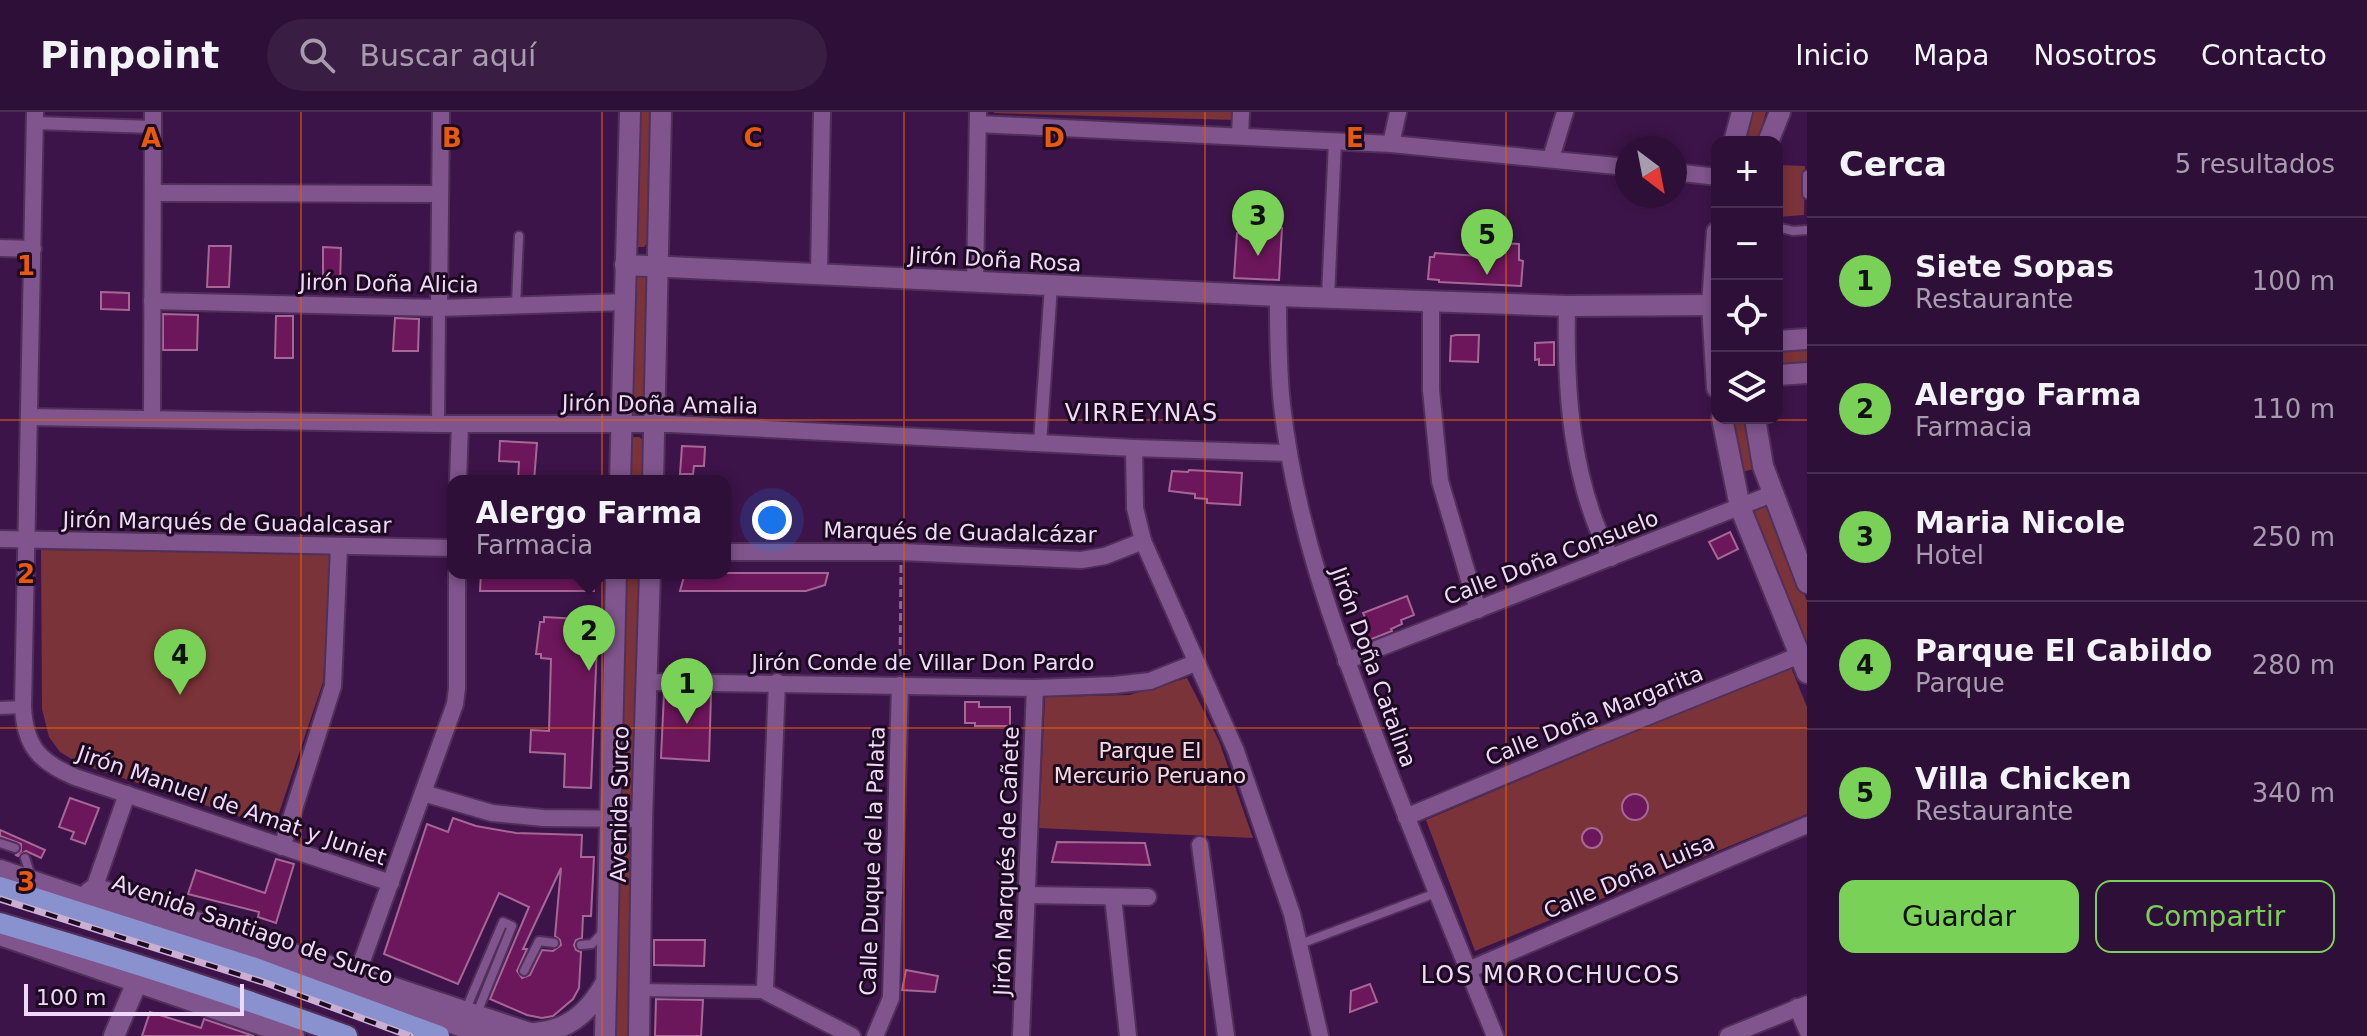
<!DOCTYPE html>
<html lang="es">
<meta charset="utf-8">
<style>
body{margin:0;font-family:"DejaVu Sans",sans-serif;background:#3a1d42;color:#f1f3f6}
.controls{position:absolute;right:24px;top:24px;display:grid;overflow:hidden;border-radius:16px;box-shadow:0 4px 12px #0003}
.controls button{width:72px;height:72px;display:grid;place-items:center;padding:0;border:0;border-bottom:2px solid #492f52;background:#2e0f37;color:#f1f3f6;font:40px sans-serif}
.compass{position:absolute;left:1615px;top:24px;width:72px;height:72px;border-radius:50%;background:#2e0f37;box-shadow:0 4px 12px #0003;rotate:148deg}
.scale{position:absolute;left:24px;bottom:20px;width:220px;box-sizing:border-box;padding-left:8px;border:4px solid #f0d8f8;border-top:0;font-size:22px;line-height:28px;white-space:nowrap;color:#f0d8f8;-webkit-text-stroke:6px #1b0a20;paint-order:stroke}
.you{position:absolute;left:772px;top:408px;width:28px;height:28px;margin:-20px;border:6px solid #fff;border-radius:50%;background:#1a73e8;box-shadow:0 0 0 12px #1a73e833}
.badge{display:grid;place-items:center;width:52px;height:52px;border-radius:50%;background:#7ad157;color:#111;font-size:26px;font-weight:700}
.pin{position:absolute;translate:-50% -66px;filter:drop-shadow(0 2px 4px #0008)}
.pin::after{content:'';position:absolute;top:42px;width:28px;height:24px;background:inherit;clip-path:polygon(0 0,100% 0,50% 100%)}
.popup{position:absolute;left:447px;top:363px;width:284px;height:104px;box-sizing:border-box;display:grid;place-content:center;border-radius:16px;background:#2e0f37;filter:drop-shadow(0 2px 6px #0005);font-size:26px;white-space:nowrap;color:#a79cad}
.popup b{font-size:30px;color:#f1f3f6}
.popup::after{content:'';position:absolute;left:50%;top:100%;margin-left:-16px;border:16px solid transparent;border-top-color:#2e0f37}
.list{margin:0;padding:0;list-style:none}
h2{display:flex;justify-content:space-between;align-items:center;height:104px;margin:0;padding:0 32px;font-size:34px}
h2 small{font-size:26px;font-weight:400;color:#a79cad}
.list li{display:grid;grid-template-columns:52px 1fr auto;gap:24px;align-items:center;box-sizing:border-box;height:128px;padding:0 32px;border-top:2px solid #492f52}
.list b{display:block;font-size:30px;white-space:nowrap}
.list p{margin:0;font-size:26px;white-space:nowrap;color:#a79cad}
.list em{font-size:26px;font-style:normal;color:#a79cad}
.actions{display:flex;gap:16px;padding:24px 32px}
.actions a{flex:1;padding:18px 0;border:2px solid #7ad157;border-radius:16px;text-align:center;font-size:28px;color:#7ad157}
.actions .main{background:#7ad157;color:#111}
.icon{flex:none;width:44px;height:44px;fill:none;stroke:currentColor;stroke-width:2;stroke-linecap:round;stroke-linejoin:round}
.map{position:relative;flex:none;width:1807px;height:924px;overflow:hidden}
header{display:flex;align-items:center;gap:48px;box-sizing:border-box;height:112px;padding:0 40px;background:#2e0f37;border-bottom:2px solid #492f52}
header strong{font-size:38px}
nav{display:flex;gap:44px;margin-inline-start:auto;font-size:28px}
.search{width:560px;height:72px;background:#3a1d42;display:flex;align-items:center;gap:20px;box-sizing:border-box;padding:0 28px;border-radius:44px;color:#a79cad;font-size:30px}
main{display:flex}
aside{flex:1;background:#2e0f37}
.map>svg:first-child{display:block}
</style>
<header>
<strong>Pinpoint</strong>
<div class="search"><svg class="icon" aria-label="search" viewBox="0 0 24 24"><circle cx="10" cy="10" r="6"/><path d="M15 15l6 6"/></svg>Buscar aquí</div>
<nav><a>Inicio</a><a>Mapa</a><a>Nosotros</a><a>Contacto</a></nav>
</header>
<main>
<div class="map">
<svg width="1807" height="924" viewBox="0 0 1807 924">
<rect width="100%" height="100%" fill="#3d1449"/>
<g fill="#7a3338">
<polygon points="635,0 652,0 649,129 644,135 637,135 631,129"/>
<polygon points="994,0 1234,0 1234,8 994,1"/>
<polygon points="1748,0 1766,0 1758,30 1739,30"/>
<polygon points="1777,53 1805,54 1804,103 1777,105"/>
<polygon points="636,160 645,161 651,166 649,300 634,304 627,300 630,167"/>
<polygon points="1807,231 1807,257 1777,259 1777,233"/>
<polygon points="1724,306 1758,306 1764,354 1732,363"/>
<polygon points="632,325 639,325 645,329 645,369 626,369 626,329"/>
<polygon points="1769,389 1807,489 1807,555 1743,396"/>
<polygon points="41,438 332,442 323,570 274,716 80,652 60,640 49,625 42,597"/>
<polygon points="624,461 643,461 637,690 619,689"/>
<polygon points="1790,553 1807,595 1807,702 1475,839 1426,708"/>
<polygon points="1187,566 1219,629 1253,726 1039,716 1045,585 1129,583"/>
<polygon points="615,720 633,721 630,924 615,924"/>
</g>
<g fill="#6c165b" stroke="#a66795" stroke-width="2" fill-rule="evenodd">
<polygon points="1257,114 1282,116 1279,168 1234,166 1237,121 1257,122"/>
<polygon points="1500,131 1519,132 1519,148 1523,149 1521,174 1439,170 1439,168 1428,167 1430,145 1434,145 1435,141 1478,144 1478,136 1500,137"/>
<polygon points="209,134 231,134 229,175 207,175"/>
<polygon points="323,135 341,136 340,172 323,172"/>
<polygon points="101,180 129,181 129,198 101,197"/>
<polygon points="163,202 198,203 197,238 163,238"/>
<polygon points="276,204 293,204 293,246 275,246"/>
<polygon points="395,206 419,207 418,239 393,239"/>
<polygon points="1456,223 1479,223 1478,250 1450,249 1451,224"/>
<polygon points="1554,230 1554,253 1539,253 1539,247 1535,248 1535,231"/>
<polygon points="500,329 537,331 534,369 518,369 519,350 499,349"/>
<polygon points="682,334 705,335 704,354 694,354 693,362 680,362"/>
<polygon points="1189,358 1242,361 1240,393 1207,391 1207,387 1195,386 1195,382 1169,379 1172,359 1188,360"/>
<polygon points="1730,420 1738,437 1718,447 1709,430"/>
<polygon points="481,461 594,461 594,479 480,479"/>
<polygon points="685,461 828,461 825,473 806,479 680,479"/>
<polygon points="1407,484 1414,503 1401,508 1402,512 1391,517 1392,519 1369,528 1362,508 1366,507 1363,501"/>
<polygon points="544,505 598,508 591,676 564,675 565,642 530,640 531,618 549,619 551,547 541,546 541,542 536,542 540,510 544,510"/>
<polygon points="664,581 711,582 709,649 661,646"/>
<polygon points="965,590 979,590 979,595 1010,595 1010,614 975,614 975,611 965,611"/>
<circle cx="1635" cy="695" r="13"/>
<polygon points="70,686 99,696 85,732 71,727 74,720 59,715"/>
<path d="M453,706L476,714L516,721L582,723L581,745H594L591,804H583L582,826L576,828L574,833L576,838L581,840L579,876L573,887L553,904L542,906L527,903L490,887L529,795L499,781L458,872L384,842L427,712L448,720ZM561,756L555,824L560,828L561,833L553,839L542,838L530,863L522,866L517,859L527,837H523Z"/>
<circle cx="1592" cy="726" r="10"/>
<polygon points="0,718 45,738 41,746 26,739 18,744 16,743 21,739 21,732 0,724"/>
<polygon points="1057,730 1145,731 1150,753 1052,750"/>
<polygon points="276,747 294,752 276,811 258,805 259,800 188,782 196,758 265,781"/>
<polygon points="654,828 705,828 704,854 654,853"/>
<polygon points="906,858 938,864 935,880 902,878"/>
<polygon points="1370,872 1377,890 1350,900 1351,879"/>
<polygon points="656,887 703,888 701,924 655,924"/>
<polygon points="150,900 201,916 204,907 254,924 142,924"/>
</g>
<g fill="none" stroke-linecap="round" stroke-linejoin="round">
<g stroke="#50305a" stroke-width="12">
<g id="service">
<polyline points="1807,63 1807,82"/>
<polyline points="1777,115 1793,119 1807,118"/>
<polyline points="516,193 519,124"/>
<polyline points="0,731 15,736"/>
<polyline points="25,746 32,767"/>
<polyline points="1300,832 1436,781"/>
<polyline points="581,833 592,832 604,819"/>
<polyline points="524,859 539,829 554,831"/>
<polyline points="466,897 503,810 512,814 477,901"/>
</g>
</g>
<g stroke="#50305a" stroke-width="16">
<g id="pedestrian">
<polyline points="35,11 153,15"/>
<polyline points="1328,185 1335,29"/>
<polyline points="438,312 439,196"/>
<polyline points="1040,331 1051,174"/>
<polyline points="0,596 23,595"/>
<polyline points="640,878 766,880"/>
</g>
</g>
<g stroke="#50305a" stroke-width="20">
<g id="minor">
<path d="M35,0L23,595C25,635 40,650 75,665L391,771"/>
<polyline points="978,12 1391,32 1627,55"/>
<polyline points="1240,24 1241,0"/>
<polyline points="1391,32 1398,0"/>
<polyline points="1551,46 1565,0"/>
<polyline points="1675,60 1717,65"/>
<polyline points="153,81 440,82"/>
<polyline points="0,136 33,137"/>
<polyline points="819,160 822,0"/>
<polyline points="975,171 978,0"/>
<path d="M1278,184C1278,220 1278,257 1282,293C1296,416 1336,523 1380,637C1417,733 1456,828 1495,924"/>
<polyline points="152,189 439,196 625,190"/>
<polyline points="1431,189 1431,278 1440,369 1478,498"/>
<path d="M1567,194C1565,279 1571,369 1611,446"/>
<polyline points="439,196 441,0"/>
<polyline points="29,305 438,312 672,312 1134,336 1289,341"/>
<polyline points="152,306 153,0"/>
<polyline points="1134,336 1135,396 1143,429 1236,639 1292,802 1320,924"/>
<polyline points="458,369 460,312"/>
<polyline points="0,427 453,436"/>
<polyline points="725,440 902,440 1081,448 1105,444 1143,429"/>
<polyline points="1346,549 1772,382"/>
<polyline points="646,570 1035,576 1114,573 1150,569 1195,551"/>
<polyline points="777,570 765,877 766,880 852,924"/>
<polyline points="423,681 492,701 543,706 642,707"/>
<polyline points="1406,705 1599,624 1800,543"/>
<polyline points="1200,733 1226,924"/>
<polyline points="282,735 333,574 339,434"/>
<polyline points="95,774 530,919"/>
<polyline points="88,779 95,774 127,682"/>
<polyline points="1027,783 1148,785"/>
<polyline points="1113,785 1128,924"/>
<polyline points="1468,858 1807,713"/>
<polyline points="358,860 455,592 457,576 457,461"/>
<polyline points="1797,895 1807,918"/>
<polyline points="875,924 891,886 900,573"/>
<polyline points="1021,924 1035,576"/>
<polyline points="1728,924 1807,892"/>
</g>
</g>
<g stroke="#50305a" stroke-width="24">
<polyline id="tertiary" points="625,153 1278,184 1567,194 1717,193"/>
</g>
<g stroke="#50305a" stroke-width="24">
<g id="secondary">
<polyline points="1734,30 1742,0"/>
<polyline points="1768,30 1780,0"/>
<polyline points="1717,120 1712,193 1717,276"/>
<polyline points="1777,229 1807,227"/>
<polyline points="1777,263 1807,261"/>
<polyline points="1722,306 1740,395 1807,561"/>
<polyline points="1755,306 1763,354 1807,471"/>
<polyline points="620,369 630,0"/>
<polyline points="653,369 661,0"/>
<polyline points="0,758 490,924"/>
<polyline points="0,823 294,924"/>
<path d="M485,922C543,923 575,924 605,872"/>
<polyline points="114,924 137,870"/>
<polyline points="605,924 616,461"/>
<polyline points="639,924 642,707 650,461"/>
</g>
</g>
<g stroke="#50305a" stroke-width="24">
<g id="primary">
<polyline points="0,775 252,855 439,924"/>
<path d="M0,811C117,845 233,882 347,924"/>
</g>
</g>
<polyline stroke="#8a6894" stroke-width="3" stroke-dasharray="8 4" stroke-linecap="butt" points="900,557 901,453"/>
<use href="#service" stroke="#80558e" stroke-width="8"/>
<use href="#pedestrian" stroke="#80558e" stroke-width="12"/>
<use href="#minor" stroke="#80558e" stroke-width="16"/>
<use href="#tertiary" stroke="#80558e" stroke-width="20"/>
<use href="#secondary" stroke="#80558e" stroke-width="20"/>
<use href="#primary" stroke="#8992ce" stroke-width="20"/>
<g stroke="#cbafd3" stroke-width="7">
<polyline id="rail" points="0,787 266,871 410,924"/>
</g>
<use href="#rail" stroke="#1b0a20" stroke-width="4" stroke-dasharray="12" stroke-linecap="butt"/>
</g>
<path fill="none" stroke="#e8590c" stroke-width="2" stroke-opacity="0.55" d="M301,0V924M602,0V924M904,0V924M1205,0V924M1506,0V924M0,308H1807M0,616H1807"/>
<g text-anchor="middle" stroke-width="6" stroke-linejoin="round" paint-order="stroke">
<g font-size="22" fill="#f0d8f8" stroke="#1b0a20">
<text transform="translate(995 147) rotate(3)" y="8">Jirón Doña Rosa</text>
<text transform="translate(389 171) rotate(1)" y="8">Jirón Doña Alicia</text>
<text transform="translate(660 292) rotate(1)" y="8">Jirón Doña Amalia</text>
<text transform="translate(227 410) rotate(1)" y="8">Jirón Marqués de Guadalcasar</text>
<text transform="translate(960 420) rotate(1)" y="8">Marqués de Guadalcázar</text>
<text transform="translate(1551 445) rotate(-21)" y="8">Calle Doña Consuelo</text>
<text x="923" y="558">Jirón Conde de Villar Don Pardo</text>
<text transform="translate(1374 555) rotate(70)" y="8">Jirón Doña Catalina</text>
<text transform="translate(1594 603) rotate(-22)" y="8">Calle Doña Margarita</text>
<text transform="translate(619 692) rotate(-89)" y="8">Avenida Surco</text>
<text transform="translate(232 693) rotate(19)" y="8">Jirón Manuel de Amat y Juniet</text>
<text transform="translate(872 749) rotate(-88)" y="8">Calle Duque de la Palata</text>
<text transform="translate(1006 749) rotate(-88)" y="8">Jirón Marqués de Cañete</text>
<text transform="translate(1629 764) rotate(-23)" y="8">Calle Doña Luisa</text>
<text transform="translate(253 817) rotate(19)" y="8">Avenida Santiago de Surco</text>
</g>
<g font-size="22" fill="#f8d9d9" stroke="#1b0a20">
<text x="1150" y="646">Parque El<tspan x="1150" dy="25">Mercurio Peruano</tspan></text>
</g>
<g font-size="24" letter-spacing="2" fill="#f0d8f8" stroke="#1b0a20">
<text x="1142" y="309">VIRREYNAS</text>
<text x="1551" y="871">LOS MOROCHUCOS</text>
</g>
</g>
<g font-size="26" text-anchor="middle" font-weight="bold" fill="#e8590c" stroke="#1b0a20" stroke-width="6" stroke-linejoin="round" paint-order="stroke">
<text x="151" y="35">A</text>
<text x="452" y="35">B</text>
<text x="753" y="35">C</text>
<text x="1054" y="35">D</text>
<text x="1355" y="35">E</text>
<text x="26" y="163">1</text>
<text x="26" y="471">2</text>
<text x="26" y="779">3</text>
</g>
</svg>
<div class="controls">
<button>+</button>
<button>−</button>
<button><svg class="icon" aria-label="locate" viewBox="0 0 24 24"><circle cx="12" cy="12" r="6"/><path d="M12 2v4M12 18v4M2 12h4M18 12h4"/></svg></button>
<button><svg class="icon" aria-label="layers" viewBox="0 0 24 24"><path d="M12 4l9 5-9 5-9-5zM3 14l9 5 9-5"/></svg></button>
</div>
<svg class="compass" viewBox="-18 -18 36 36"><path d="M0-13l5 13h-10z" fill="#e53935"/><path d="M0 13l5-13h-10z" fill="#a79cad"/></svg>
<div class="scale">100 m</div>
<div class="you"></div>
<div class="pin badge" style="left:687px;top:612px">1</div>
<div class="pin badge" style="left:589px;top:559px">2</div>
<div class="popup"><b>Alergo Farma</b>Farmacia</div>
<div class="pin badge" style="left:1258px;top:144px">3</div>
<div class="pin badge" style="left:180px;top:583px">4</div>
<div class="pin badge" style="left:1487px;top:163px">5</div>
</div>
<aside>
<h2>Cerca<small>5 resultados</small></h2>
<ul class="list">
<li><span class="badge">1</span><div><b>Siete Sopas</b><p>Restaurante</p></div><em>100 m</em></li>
<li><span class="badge">2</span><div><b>Alergo Farma</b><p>Farmacia</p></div><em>110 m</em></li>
<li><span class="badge">3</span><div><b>Maria Nicole</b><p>Hotel</p></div><em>250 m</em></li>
<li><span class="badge">4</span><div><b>Parque El Cabildo</b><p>Parque</p></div><em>280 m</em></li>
<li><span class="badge">5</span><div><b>Villa Chicken</b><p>Restaurante</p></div><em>340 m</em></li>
</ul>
<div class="actions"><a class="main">Guardar</a><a>Compartir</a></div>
</aside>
</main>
